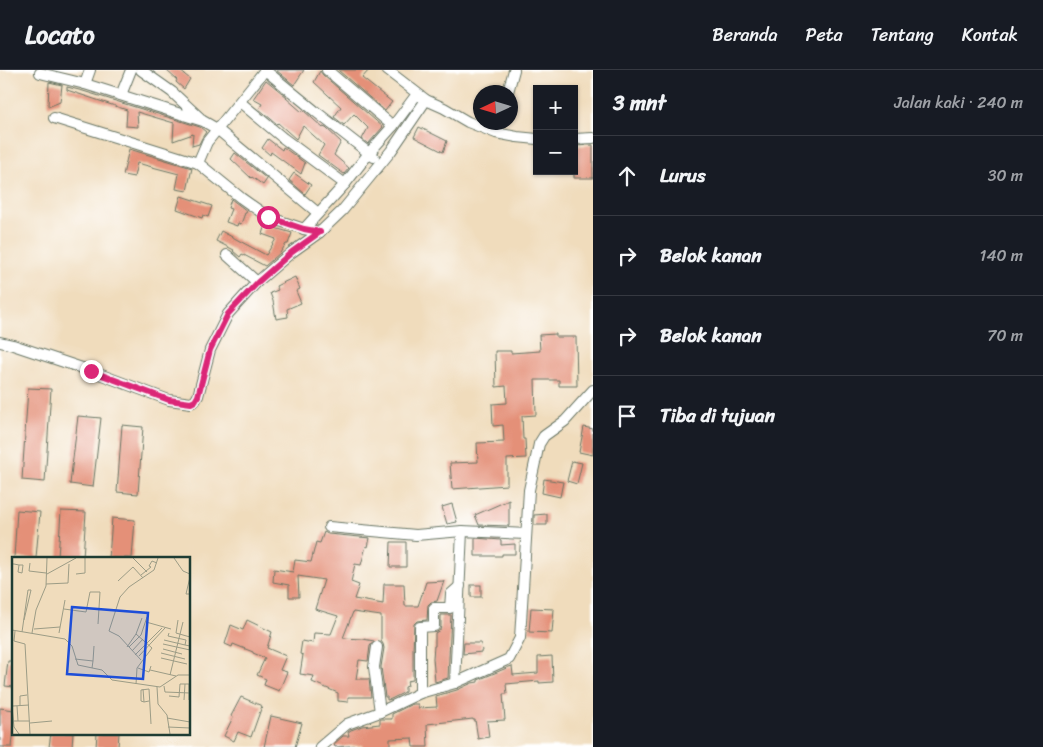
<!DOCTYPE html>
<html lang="id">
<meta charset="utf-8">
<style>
body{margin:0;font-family:Sriracha,sans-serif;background:#242831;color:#f1f3f6}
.controls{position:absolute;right:15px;top:15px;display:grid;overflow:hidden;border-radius:0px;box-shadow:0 1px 4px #0004}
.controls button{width:45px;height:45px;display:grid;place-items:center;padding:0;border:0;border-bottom:1px solid #363941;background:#171b24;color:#f1f3f6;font:25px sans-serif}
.compass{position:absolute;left:473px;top:15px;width:45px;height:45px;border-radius:50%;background:#171b24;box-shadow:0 1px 4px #0004;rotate:266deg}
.stop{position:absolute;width:15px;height:15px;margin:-11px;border:4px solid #db2777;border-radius:50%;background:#fff}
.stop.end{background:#db2777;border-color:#fff;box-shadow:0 1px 5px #0008}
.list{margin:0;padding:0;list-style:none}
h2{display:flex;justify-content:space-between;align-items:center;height:65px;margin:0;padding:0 20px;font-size:21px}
h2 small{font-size:16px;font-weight:400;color:#9ea1a6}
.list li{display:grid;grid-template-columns:32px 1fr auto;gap:15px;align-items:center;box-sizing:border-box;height:80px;padding:0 20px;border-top:1px solid #363941}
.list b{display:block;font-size:19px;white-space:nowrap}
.list em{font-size:16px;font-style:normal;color:#9ea1a6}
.icon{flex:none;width:28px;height:28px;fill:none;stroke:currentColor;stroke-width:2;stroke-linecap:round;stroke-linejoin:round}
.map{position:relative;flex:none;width:593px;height:677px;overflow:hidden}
header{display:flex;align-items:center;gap:30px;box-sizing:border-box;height:70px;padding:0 25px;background:#171b24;border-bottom:1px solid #363941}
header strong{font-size:24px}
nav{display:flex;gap:28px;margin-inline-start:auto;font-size:18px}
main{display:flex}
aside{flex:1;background:#171b24}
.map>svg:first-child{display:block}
</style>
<header>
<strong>Locato</strong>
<nav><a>Beranda</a><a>Peta</a><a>Tentang</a><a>Kontak</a></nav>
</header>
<main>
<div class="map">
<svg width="593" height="677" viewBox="0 0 593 677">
<rect width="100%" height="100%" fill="#fff"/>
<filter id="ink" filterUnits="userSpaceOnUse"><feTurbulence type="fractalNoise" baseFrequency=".02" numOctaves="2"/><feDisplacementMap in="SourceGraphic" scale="10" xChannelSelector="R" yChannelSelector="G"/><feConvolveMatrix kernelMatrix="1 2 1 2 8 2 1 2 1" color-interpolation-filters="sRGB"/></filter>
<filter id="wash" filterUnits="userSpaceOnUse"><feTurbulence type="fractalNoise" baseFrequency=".0096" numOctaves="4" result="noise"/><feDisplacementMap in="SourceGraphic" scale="20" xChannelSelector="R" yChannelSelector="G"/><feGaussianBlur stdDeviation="1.12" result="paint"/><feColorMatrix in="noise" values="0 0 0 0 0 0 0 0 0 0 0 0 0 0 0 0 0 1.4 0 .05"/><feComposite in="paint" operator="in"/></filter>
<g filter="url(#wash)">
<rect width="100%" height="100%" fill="#f0dcbc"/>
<g id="blocks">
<g fill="#e49078">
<polygon points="166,0 179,0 190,9 184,19 176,12 177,10"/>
<polygon points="276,0 304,0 294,15"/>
<polygon points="338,0 369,0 362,8 392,32 385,41"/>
<polygon points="320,1 323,5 383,57 368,74 362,69 368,58 354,44 344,55 334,47 341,37 314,12"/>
<polygon points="266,10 287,27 286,28 302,42 303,40 323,58 323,57 326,58 341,72 334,85 349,98 344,104 318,85 324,75 303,56 296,69 278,53 277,54 259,39 262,34 253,29"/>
<polygon points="49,12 62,15 60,32 48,37"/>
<polygon points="67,17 83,21 200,57 206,62 202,68 199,74 192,76 193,64 173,71 174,53 137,42 138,57 126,56 127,40 67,20"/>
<polygon points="419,57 447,71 443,82 414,67"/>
<polygon points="268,69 282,80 283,77 305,93 301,104 271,82 270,85 262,78"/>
<polygon points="593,75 593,108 574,108 574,76"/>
<polygon points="129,79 192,98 187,121 176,119 179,104 137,93 134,107 123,105"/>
<polygon points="235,83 267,109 263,115 252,107 251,108 231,89"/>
<polygon points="294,103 311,115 305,124 289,110"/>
<polygon points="181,126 212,136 208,147 203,145 202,148 177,139"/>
<polygon points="231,129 247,141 246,143 245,143 241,154 238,153 237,156 226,152 231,139 228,138"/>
<polygon points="265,155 292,163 288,174 286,174 280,183 265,196 242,184 240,187 233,181 234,180 216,171 221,161 266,185 276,169 262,164"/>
<polygon points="295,207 300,219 296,221 301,233 287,239 288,247 276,249 273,231 270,223 278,220 276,216"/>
<polygon points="556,264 556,267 576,267 577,316 559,316 559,310 535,310 536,345 522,346 523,369 525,369 526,388 507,389 507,415 452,419 450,393 478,392 477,373 504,372 503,355 493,356 492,334 507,333 506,316 496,317 495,281 511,281 511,283 540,281 539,265"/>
<polygon points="28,318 51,319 45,412 22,410"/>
<polygon points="78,346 101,348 93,417 70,414"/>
<polygon points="122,355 143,357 138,424 117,422"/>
<polygon points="584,357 593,359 593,385 579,382"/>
<polygon points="572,391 582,393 577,414 567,411"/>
<polygon points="544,409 563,412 560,427 542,423"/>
<polygon points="509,430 509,456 479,455 475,445"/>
<polygon points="452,434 457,452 447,454 442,437"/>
<polygon points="17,440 40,442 36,488 14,488"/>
<polygon points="61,441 86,442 83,488 58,488"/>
<polygon points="547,444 547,455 534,455 534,445"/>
<polygon points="112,448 135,450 132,488 109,488"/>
<polygon points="324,462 328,464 370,468 368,477 366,476 361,495 355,494 351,512 359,515 354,529 383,534 384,514 404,514 405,536 418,536 426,512 444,511 437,531 431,532 428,535 427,550 417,551 414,554 413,580 413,610 407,611 408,616 405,617 405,622 391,629 387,630 387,627 385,627 381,597 384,578 383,574 381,571 381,546 353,542 343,568 363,569 374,571 370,576 368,591 359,590 356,609 369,609 371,627 348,627 348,632 338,631 338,623 312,612 314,606 300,604 303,585 300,584 302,571 313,573 314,563 331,564 338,546 315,539 324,510 298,506 299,527 289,527 289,515 273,512 274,499 293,502 295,490 311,492 316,472 320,473"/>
<polygon points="475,468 501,470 501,475 515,474 515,484 502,484 502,486 475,486"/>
<polygon points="391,472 406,472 406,497 390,497"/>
<rect x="471" y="515" width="10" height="12"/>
<polygon points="531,538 554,539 552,563 529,562"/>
<polygon points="441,545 451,545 448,608 435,612 433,588 434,576 435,576 435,563 440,560 441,556"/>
<polygon points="247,550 272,562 267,578 286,586 280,600 287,602 279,621 264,615 266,609 257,605 265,588 253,583 253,582 233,574 232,577 225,574 231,555 243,560"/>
<polygon points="464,573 481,573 482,582 463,584"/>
<polygon points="552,586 553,612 539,613 539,611 506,614 507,624 503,624 505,650 487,651 489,667 478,669 475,650 473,650 473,649 427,654 428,677 413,677 412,668 390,669 390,677 363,677 363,675 335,677 334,674 343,666 349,666 348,662 351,660 362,656 380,654 380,649 392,649 392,644 412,634 418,634 418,638 437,637 436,626 457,620 472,613 478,612 478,610 509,597 512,596 513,605 538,603 538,587"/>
<polygon points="8,591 14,591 14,617 5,616"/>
<polygon points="241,627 262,636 251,667 238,662 234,671 224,666 233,647 231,646"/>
<polygon points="0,638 14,640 14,658 12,677 0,677"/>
<polygon points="271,646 302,653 295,677 264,677"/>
<polygon points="51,663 73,663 72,677 49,677"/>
<polygon points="97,663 119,663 118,677 96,677"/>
</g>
</g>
</g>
<g filter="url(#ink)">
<use href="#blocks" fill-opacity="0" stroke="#687564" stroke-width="1"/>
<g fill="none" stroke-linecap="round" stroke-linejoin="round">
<g stroke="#687564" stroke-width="12">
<g id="minor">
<polyline points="141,0 172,22 200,48"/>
<polyline points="265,0 207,72 198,93 241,128 268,147 304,159 320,162"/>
<polyline points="265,0 315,41 374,87"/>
<polyline points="327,0 393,56"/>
<polyline points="387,0 426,30 444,38 468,52 496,63 517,67 537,69"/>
<polyline points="40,3 85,14 203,51 217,59 318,143"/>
<polyline points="85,14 90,0"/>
<polyline points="508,22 514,0"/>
<polyline points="121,25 131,0"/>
<polyline points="240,32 283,68 345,114"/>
<polyline points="54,48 198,93"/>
<polyline points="500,55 500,52"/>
<polyline points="574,69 593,68"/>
<polyline points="304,159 345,114 369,83 393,56 417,24"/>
<polyline points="227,185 257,212"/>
<polyline points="0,272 13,275 91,301 169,330 191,333 195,331 198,326 210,280 228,244 257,212 292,182 320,162 342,141 391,81 426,30"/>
<polyline points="329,457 416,465 462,461"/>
<polyline points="377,577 374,597 380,642"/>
<polyline points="455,613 462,461 526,464"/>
<polyline points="420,623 420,557 434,556 434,538 450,538 451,524 460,516"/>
<polyline points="320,677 347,654 380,642 420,623 455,613 509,589 520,568 529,420 539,374 544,366 565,351 593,320"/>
</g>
</g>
<use href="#minor" stroke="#fff" stroke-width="10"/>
</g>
</g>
<g fill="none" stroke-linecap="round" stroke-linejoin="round" filter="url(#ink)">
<polyline stroke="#db2777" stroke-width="6" points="91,301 169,330 191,333 195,331 198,326 210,280 228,244 258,212 292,182 320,162 304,159 268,147"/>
</g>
<g transform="translate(12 487)">
<rect width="178" height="178" fill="#f0dcbc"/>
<path fill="none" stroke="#9c9c86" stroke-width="1" d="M121,1L135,15M162,1L171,14L178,17M18,6L17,14L34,16M0,7H2L7,8H11L10,16L6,15L7,8M35,17L64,1M64,17L73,16V1M129,18L139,10L137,9L140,4L145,6M178,20L174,37H178M106,24L121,10L131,21M34,27L56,26L57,7M52,52L74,55L78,35H88L86,67M12,63L19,33M166,63L164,76L178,80M134,65L159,72M22,72L48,70M0,73L53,82L60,89L66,108L90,113L100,123L148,130L166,118H178M3,74L2,84L13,87L18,177M10,75L16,33H19M20,76L24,53L34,29L35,1M47,76L53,43M157,76L156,79L174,83L173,88L178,89M124,77L130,61M152,83L173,88M0,84V102M151,87L178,93M115,90L124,77L140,91L125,111L124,127M117,90L129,78L135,60M151,92L170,97M120,94L131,82M149,96L173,102M123,98L150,71M127,99L153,71M149,101L175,107M63,102L81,104L80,111M129,103L107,79L97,74L108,40L117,30L142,13L146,1M81,104L82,89M126,111L137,115L139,109M138,113L164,119M158,118L171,65M152,129L153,135L178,136M145,130L146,147L155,158L158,177M131,132L132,145L137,144M137,132L139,167M157,139L167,140L168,127H177V143M172,143L173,127M132,145L129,144V133L137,132M0,149L2,170L7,177M1,149L17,148M5,149L6,164M8,149V139L15,138M155,161L178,165M2,164H18M18,166L40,164M156,170L178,171"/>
<path fill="#1d4ed8" fill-opacity="0.15" stroke="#1d4ed8" stroke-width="2.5" d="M60,50L136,56L131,122L55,117Z"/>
<rect width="178" height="178" fill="none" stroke="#1f3d34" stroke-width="2.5"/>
</g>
</svg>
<div class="controls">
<button>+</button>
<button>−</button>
</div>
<svg class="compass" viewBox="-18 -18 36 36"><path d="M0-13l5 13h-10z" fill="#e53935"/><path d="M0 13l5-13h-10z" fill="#9ea1a6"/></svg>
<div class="stop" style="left:268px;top:147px"></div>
<div class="stop end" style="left:91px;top:301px"></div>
</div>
<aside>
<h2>3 mnt<small>Jalan kaki · 240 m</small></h2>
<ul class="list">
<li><svg class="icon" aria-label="ahead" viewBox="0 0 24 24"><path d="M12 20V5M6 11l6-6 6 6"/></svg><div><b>Lurus</b></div><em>30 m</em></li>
<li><svg class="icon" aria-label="right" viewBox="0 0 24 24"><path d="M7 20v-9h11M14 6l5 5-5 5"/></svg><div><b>Belok kanan</b></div><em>140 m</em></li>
<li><svg class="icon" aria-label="right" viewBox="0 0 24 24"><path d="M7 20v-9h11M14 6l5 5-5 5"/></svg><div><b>Belok kanan</b></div><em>70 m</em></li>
<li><svg class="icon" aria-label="arrive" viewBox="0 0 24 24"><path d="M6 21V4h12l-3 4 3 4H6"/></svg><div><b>Tiba di tujuan</b></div></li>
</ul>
</aside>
</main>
